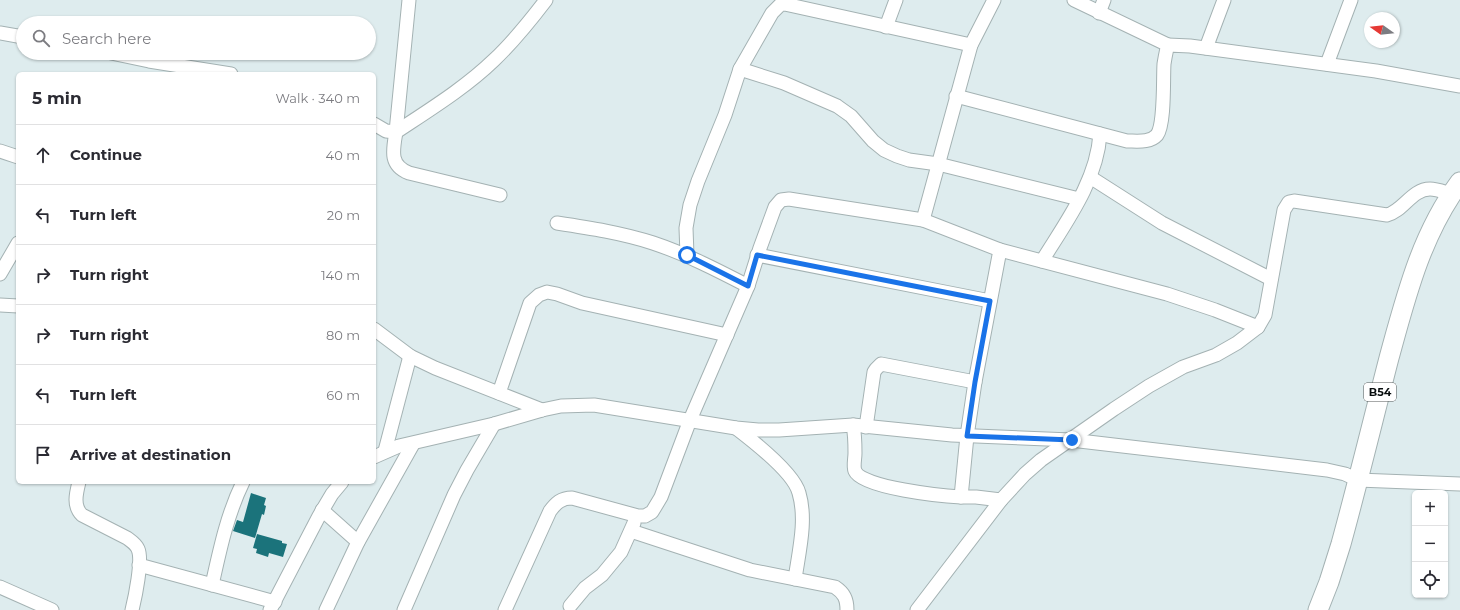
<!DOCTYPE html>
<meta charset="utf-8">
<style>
body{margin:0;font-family:Montserrat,sans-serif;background:#f7f7f7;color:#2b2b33}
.controls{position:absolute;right:12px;bottom:12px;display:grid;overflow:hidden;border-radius:6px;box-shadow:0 1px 3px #0004}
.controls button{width:36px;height:36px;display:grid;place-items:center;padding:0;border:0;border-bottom:1px solid #e1e1e2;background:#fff;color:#2b2b33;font:20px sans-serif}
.compass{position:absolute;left:1364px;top:12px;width:36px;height:36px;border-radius:50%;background:#fff;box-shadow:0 1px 3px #0004;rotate:285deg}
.stop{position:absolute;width:12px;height:12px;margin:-9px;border:3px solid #1a73e8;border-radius:50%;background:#fff}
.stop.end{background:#1a73e8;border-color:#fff;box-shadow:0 1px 4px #0008}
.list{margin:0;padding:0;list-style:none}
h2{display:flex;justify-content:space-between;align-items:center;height:52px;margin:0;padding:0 16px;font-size:17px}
h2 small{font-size:13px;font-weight:400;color:#7c7c81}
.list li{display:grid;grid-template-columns:26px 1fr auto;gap:12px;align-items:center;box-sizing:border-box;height:60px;padding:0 16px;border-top:1px solid #e1e1e2}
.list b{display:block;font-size:15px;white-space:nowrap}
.list em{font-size:13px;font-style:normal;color:#7c7c81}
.icon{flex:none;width:22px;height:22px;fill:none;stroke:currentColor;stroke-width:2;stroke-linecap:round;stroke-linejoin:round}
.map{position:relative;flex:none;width:1460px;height:610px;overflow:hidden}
.search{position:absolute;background:#fff;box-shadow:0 1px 3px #0004;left:16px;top:16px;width:360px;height:44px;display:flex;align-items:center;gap:10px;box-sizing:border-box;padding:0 14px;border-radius:22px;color:#7c7c81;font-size:15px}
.panel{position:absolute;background:#fff;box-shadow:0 1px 3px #0004;left:16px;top:72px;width:360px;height:412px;border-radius:6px}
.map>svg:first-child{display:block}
</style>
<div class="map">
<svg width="1460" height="610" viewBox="0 0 1460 610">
<rect width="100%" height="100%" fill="#deecee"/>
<g fill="#1b737b">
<polygon points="251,493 266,498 264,505 266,506 264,515 262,514 255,538 233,531 237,520 243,522"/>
<polygon points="257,534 282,541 282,543 287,544 283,557 269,553 268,557 256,553 257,549 253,548"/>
</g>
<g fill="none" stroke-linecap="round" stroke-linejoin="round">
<g stroke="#a4b2b3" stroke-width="15">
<g id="minor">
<path d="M409,0L396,132C393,150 389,165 409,173L500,195"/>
<polyline points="1074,0 1168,45"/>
<polyline points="1099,13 1104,0"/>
<polyline points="886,27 896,0"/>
<polyline points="0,33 23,37"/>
<polyline points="1206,48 1224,0"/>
<polyline points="111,53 149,61 231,74"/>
<polyline points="1327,64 1351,0"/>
<polyline points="740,69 784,83 837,106 851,116 873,141 884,150 897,156 909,160 938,164 1079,199"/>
<path d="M956,96L1127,141C1137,141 1150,143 1157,135C1165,124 1163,79 1164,64C1165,58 1166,51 1168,45L1190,46L1376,71L1460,86"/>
<path d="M374,124L386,131L396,132C429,110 465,88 494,60C513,42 530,21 546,0"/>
<polyline points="0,151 18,157"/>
<polyline points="1090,177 1162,223 1271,279"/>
<polyline points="923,220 971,45 994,0"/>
<path d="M557,223C590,228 622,233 653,243C686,254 717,270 748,286"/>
<path d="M1000,250L1167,294L1215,310L1258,327L1265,315L1284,210L1289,202L1294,201L1387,215C1403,211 1412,189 1430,189C1437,189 1444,192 1451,194"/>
<polyline points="687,255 686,228 690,205 698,181 725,115 740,69 772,13 780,5 784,4 789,5 971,45"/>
<polyline points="757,255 990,301"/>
<path d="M1042,261C1066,222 1097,181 1100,134"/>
<polyline points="0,274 18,243"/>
<polyline points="0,305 18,306"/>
<polyline points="374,329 410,356 435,368 542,410"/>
<polyline points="499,393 530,303 539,295 547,292 557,294 582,303 727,335"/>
<path d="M853,425C855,435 855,443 855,453C855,459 853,466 855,471C862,488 943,496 961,497"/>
<polyline points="866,427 874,372 876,369 881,364 975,382"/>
<path d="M736,428C753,441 794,473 799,493C807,520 799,551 795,579"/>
<polyline points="385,451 410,356"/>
<polyline points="374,457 399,446 494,424 542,410 561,406 594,405 736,428 758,430 779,430 853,425 952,435 1071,440 1327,470 1345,474 1358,480 1460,484"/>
<path d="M79,482C76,494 73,506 82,515L127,538C131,541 136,544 138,549C143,560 135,598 132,610"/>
<polyline points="322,510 358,542"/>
<path d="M631,531L750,570L835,587C844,593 847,599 847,610"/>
<polyline points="139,565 275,602"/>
<path d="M212,585C220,549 227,515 243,482"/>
<polyline points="0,587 52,610"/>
<polyline points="570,606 585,588 602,575 621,552 634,523"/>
<polyline points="270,610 319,516 332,494 342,482"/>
<polyline points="326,610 358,542 413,444"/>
<polyline points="404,610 454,495 467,470 494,424"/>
<path d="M505,610L550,511C556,503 561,498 572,498L638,516H645L652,512L661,497L690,420L748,286L760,248L775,207L781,200L789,199L923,220L1000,250L975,382L967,436L961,497H976L1001,500"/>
<polyline points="917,610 1001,500 1025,474 1041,460 1114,409 1149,386 1183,367 1216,355 1237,343 1258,327"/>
</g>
</g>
<g stroke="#a4b2b3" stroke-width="21">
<path id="highway" d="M1318,610L1329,582L1341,544C1358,482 1373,420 1389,358C1406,296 1421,235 1460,182"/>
</g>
<use href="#minor" stroke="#fff" stroke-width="13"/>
<use href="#highway" stroke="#fff" stroke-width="19"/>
</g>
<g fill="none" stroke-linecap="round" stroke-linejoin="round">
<polyline stroke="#1a73e8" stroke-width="5" points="687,255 748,286 757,255 990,301 975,382 967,436 1072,440"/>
</g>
<g text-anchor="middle" stroke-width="3" stroke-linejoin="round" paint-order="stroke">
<rect fill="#fff" stroke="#525656" stroke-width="1" x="1364" y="383" width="32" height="18" rx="3"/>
<g font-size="11" font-weight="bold" fill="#080d0e">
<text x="1380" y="396">B54</text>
</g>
</g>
</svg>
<div class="controls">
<button>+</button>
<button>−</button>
<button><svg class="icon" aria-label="locate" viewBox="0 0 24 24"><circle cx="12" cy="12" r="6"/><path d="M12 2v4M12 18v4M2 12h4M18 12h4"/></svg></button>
</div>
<svg class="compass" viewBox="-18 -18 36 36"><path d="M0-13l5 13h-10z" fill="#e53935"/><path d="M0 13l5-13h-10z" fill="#7c7c81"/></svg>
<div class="stop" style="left:687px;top:255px"></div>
<div class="stop end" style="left:1072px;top:440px"></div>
<div class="search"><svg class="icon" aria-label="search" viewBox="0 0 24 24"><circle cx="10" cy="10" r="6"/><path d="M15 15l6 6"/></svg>Search here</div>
<section class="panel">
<h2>5 min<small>Walk · 340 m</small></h2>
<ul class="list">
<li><svg class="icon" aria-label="ahead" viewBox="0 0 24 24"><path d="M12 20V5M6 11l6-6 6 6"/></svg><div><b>Continue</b></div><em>40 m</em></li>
<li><svg class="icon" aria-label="left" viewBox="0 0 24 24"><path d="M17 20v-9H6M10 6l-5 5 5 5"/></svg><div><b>Turn left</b></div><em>20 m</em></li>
<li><svg class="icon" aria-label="right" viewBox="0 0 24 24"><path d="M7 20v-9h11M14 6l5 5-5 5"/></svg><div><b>Turn right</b></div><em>140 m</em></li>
<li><svg class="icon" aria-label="right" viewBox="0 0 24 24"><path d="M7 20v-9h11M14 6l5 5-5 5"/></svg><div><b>Turn right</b></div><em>80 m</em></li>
<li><svg class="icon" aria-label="left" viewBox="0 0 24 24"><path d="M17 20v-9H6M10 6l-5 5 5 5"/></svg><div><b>Turn left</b></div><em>60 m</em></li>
<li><svg class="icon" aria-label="arrive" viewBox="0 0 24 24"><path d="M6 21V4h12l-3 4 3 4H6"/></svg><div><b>Arrive at destination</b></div></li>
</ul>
</section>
</div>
